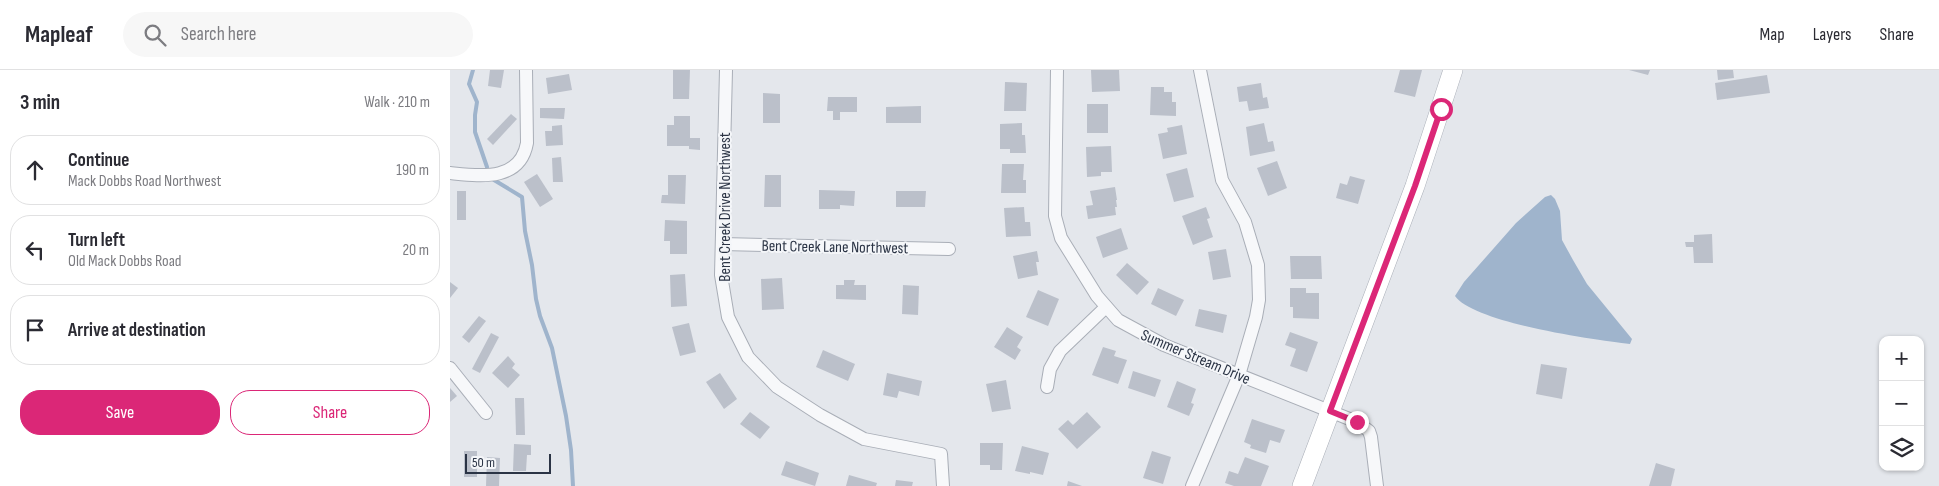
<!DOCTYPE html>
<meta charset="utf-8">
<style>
body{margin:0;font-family:"Sofia Sans Condensed",sans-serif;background:#f7f7f7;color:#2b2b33}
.controls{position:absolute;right:15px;bottom:15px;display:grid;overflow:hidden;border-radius:10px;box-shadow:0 1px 4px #0004}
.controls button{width:45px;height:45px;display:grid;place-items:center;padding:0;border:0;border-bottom:1px solid #e1e1e2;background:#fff;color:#2b2b33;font:25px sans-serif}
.scale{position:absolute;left:15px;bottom:12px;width:86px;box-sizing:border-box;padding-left:5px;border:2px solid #2b3445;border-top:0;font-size:14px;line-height:18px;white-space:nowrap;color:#2b3445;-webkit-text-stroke:4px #f4f6f9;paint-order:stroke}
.stop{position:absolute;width:15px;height:15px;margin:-11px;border:4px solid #db2777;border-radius:50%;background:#fff}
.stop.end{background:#db2777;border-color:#fff;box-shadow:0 1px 5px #0008}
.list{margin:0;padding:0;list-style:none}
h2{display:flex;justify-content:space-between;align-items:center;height:65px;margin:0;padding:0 20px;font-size:21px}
h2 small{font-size:16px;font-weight:400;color:#7c7c81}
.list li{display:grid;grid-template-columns:32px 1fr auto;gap:15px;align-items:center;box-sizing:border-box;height:70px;margin:0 10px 10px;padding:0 10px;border:1px solid #e1e1e2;border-radius:20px}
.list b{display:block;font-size:19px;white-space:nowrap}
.list p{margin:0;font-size:16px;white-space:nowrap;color:#7c7c81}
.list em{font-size:16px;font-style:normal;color:#7c7c81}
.actions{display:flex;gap:10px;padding:15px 20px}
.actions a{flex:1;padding:11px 0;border:1px solid #db2777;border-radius:20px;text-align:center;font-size:18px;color:#db2777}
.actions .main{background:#db2777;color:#fff}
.icon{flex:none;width:28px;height:28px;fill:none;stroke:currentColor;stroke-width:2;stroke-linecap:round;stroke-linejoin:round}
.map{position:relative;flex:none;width:1489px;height:416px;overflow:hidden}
header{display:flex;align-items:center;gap:30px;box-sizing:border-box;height:70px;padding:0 25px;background:#fff;border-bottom:1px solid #e1e1e2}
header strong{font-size:24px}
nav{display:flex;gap:28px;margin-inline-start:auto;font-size:18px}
.search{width:350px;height:45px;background:#f7f7f7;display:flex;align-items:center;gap:12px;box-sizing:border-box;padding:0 18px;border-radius:28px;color:#7c7c81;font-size:19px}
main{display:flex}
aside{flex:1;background:#fff}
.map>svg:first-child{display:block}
</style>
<header>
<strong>Mapleaf</strong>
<div class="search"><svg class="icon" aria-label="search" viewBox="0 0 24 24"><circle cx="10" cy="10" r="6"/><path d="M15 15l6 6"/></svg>Search here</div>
<nav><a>Map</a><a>Layers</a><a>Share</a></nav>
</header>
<main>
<aside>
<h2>3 min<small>Walk · 210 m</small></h2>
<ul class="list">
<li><svg class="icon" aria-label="ahead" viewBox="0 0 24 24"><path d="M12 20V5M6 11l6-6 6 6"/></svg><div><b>Continue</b><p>Mack Dobbs Road Northwest</p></div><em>190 m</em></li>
<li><svg class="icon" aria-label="left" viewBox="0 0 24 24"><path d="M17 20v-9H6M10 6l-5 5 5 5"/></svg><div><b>Turn left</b><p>Old Mack Dobbs Road</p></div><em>20 m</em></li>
<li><svg class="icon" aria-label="arrive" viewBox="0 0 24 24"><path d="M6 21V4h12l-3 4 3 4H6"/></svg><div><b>Arrive at destination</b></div></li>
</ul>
<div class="actions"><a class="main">Save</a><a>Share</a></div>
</aside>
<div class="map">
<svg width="1489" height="416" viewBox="0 0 1489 416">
<rect width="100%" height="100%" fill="#e4e7ec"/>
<path fill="#9fb4cc" d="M1101,125L1105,129L1110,141L1112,170L1123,190L1137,214L1182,269L1180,274C1145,270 1024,253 1005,226L1014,212L1066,153L1095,127Z"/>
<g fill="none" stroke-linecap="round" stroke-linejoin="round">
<g stroke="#9fb4cc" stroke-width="4">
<polyline points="23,0 19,14 27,32 25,45 25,62 37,97"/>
<polyline points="44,110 72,127 75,161 82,195 86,229 90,246 102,278 116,346 121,380 123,416"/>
</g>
</g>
<g fill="#bbc0ca">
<polygon points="40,0 54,0 51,18 38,16"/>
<polygon points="223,0 240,0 239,29 223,29"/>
<polygon points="641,0 669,0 670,21 642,22"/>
<polygon points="950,0 972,0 965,27 944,22"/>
<polygon points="1179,0 1200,0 1198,5"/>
<polygon points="1267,0 1283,0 1284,8 1268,10"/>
<polygon points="119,4 122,20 98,24 96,8"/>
<polygon points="1317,5 1320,23 1267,30 1265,13"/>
<polygon points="555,12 577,13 576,41 554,41"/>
<polygon points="811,13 813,28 817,27 819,38 799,41 797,31 789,32 787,17"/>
<polygon points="701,17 714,17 714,22 722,22 722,32 726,32 726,46 700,45"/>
<polygon points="313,23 330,24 330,53 313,53"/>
<polygon points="378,27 407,27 407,42 390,42 390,50 383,50 383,41 377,41"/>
<rect x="637" y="34" width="21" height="29"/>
<polygon points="471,36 471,53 436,53 436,37"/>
<polygon points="90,38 115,38 114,49 90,48"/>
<polygon points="61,44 67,49 43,75 37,69"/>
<polygon points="224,46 240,46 240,68 250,68 250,80 239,79 239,76 217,76 217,55 224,55"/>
<polygon points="572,53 572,65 575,65 576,83 560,83 560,79 550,79 550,54"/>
<polygon points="814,53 818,72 823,71 825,81 800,86 796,57"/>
<polygon points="112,55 113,75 96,76 95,61 102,61 102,56"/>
<polygon points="732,55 737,84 713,89 708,64 718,62 717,58"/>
<polygon points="661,76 662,102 651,102 651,106 637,107 636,77"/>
<polygon points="111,87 113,112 103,112 102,88"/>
<polygon points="827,91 837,118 818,126 807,98"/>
<polygon points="552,94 574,94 573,110 576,110 576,123 551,123"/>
<polygon points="737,98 744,127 724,132 716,104"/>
<polygon points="87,104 103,129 90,137 74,112"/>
<polygon points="218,105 236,105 235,134 211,133 212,125 218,125"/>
<polygon points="315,105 331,105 331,137 314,137"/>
<polygon points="900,106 915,110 908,134 886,128 890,113 897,115"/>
<polygon points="665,117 667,130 666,130 667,137 665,137 666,145 638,149 636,136 643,135 640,121"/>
<polygon points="369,120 405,121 404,136 390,135 390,139 369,139"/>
<rect x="7" y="121" width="9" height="29"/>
<polygon points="446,121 476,121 475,137 446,137"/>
<polygon points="574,137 575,152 580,152 581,166 556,167 554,138"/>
<polygon points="756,137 760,148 757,149 763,167 743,175 732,146"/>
<polygon points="215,150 237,151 237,184 220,184 220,171 214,171"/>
<polygon points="671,158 678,179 653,188 646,167"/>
<polygon points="1262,164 1263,193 1244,193 1243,177 1236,177 1235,172 1244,172 1244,165"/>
<polygon points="776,179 781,207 763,210 758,182"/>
<polygon points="587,181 589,192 586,192 588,205 568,209 563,186"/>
<polygon points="840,186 871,186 872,209 841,209"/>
<polygon points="677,193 699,212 687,225 666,205"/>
<polygon points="235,204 237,236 221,237 220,205"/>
<polygon points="332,208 334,239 312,240 311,209"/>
<polygon points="394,210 405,210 404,215 416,215 416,230 386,229 386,215 394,215"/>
<polygon points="0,212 8,218 0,228"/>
<polygon points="453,215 469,216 468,245 452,244"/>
<polygon points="708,218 734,230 726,246 701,234"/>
<polygon points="840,218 856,218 856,223 869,223 869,249 843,248 843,237 840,237"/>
<polygon points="588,220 609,229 598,256 576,247"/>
<polygon points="749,239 777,245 773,263 745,256"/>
<polygon points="29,246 36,251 19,273 12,267"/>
<polygon points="239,253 246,282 230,286 222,257"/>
<polygon points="557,257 573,267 567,277 571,280 565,290 544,277"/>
<polygon points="840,262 868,272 857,302 840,296 846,279 835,275"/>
<polygon points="41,263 49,267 30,303 22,299"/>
<polygon points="653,277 666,281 664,286 677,290 668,314 642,305"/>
<polygon points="373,280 405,294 398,311 366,297"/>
<polygon points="58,286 65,294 62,298 70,305 58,318 42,303"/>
<polygon points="1091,294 1117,298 1112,329 1086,324"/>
<polygon points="683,301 711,310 705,327 678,318"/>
<polygon points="270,303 287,329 274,339 256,312"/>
<polygon points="437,303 472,311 469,326 449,321 447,328 433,325"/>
<polygon points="556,310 561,339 542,342 536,314"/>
<polygon points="727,311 746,319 741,333 744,334 739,346 717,337"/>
<polygon points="0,318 7,326 0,332"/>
<polygon points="65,328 74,328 75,365 66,365"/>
<polygon points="300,342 320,357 310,369 290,354"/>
<polygon points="637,342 651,357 627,379 608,359 618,350 623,355"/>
<polygon points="802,349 835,360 830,373 820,370 816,383 800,378 801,375 794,372"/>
<polygon points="530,373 553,373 552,400 540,400 540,395 530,395"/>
<polygon points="64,374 81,375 81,385 77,385 76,401 63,401"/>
<polygon points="572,376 599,383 593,405 580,402 580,404 565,401"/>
<rect x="14" y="381" width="13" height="26"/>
<polygon points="702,381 721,387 713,414 693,408"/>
<polygon points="37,387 50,388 49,416 36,416"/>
<polygon points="795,387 819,396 811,416 784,416 775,413 779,401 788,404"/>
<polygon points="336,391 369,403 365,416 331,405"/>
<polygon points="1206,393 1225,399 1221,416 1199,416"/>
<polygon points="399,405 427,413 426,416 396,416"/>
<polygon points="446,410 463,412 462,416 445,416"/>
<polygon points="618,411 632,416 617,416"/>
</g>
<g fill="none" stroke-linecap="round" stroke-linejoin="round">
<g stroke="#a9aeb7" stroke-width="14">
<g id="street">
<polyline points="276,0 271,205 278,247 298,287 327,317 370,345 414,369 491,384 493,416"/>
<polyline points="607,0 605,146 611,168 647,226 668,250 714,275 907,352 919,361 921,367 927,416"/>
<path d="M0,103C30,106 70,112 77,73L76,0"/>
<polyline points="272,174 499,179"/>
<polyline points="0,298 36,343"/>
<polyline points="597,317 600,299 610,281 656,237"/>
<polyline points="742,416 789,305 806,247 809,230 808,195 795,152 772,110 750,0"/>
</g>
</g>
<g stroke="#a9aeb7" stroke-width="20">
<polyline id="secondary" points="852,416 965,116 1003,0"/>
</g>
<use href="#street" stroke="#f7f8fa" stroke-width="12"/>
<use href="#secondary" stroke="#fff" stroke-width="19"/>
</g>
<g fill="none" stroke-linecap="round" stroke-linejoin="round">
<polyline stroke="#db2777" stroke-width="6" points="907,352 880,341 965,116 991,39"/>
</g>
<g text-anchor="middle" stroke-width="4" stroke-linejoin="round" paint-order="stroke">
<g font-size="16" fill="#2b3445" stroke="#f4f6f9">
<text transform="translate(274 137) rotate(-90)" y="6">Bent Creek Drive Northwest</text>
<text transform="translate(385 176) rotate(1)" y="6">Bent Creek Lane Northwest</text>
<text transform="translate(746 286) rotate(23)" y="6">Summer Stream Drive</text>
</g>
</g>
</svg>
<div class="controls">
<button>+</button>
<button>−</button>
<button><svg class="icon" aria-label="layers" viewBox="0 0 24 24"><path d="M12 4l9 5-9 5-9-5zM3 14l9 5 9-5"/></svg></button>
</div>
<div class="scale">50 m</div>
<div class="stop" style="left:991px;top:39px"></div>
<div class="stop end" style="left:907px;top:352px"></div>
</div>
</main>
